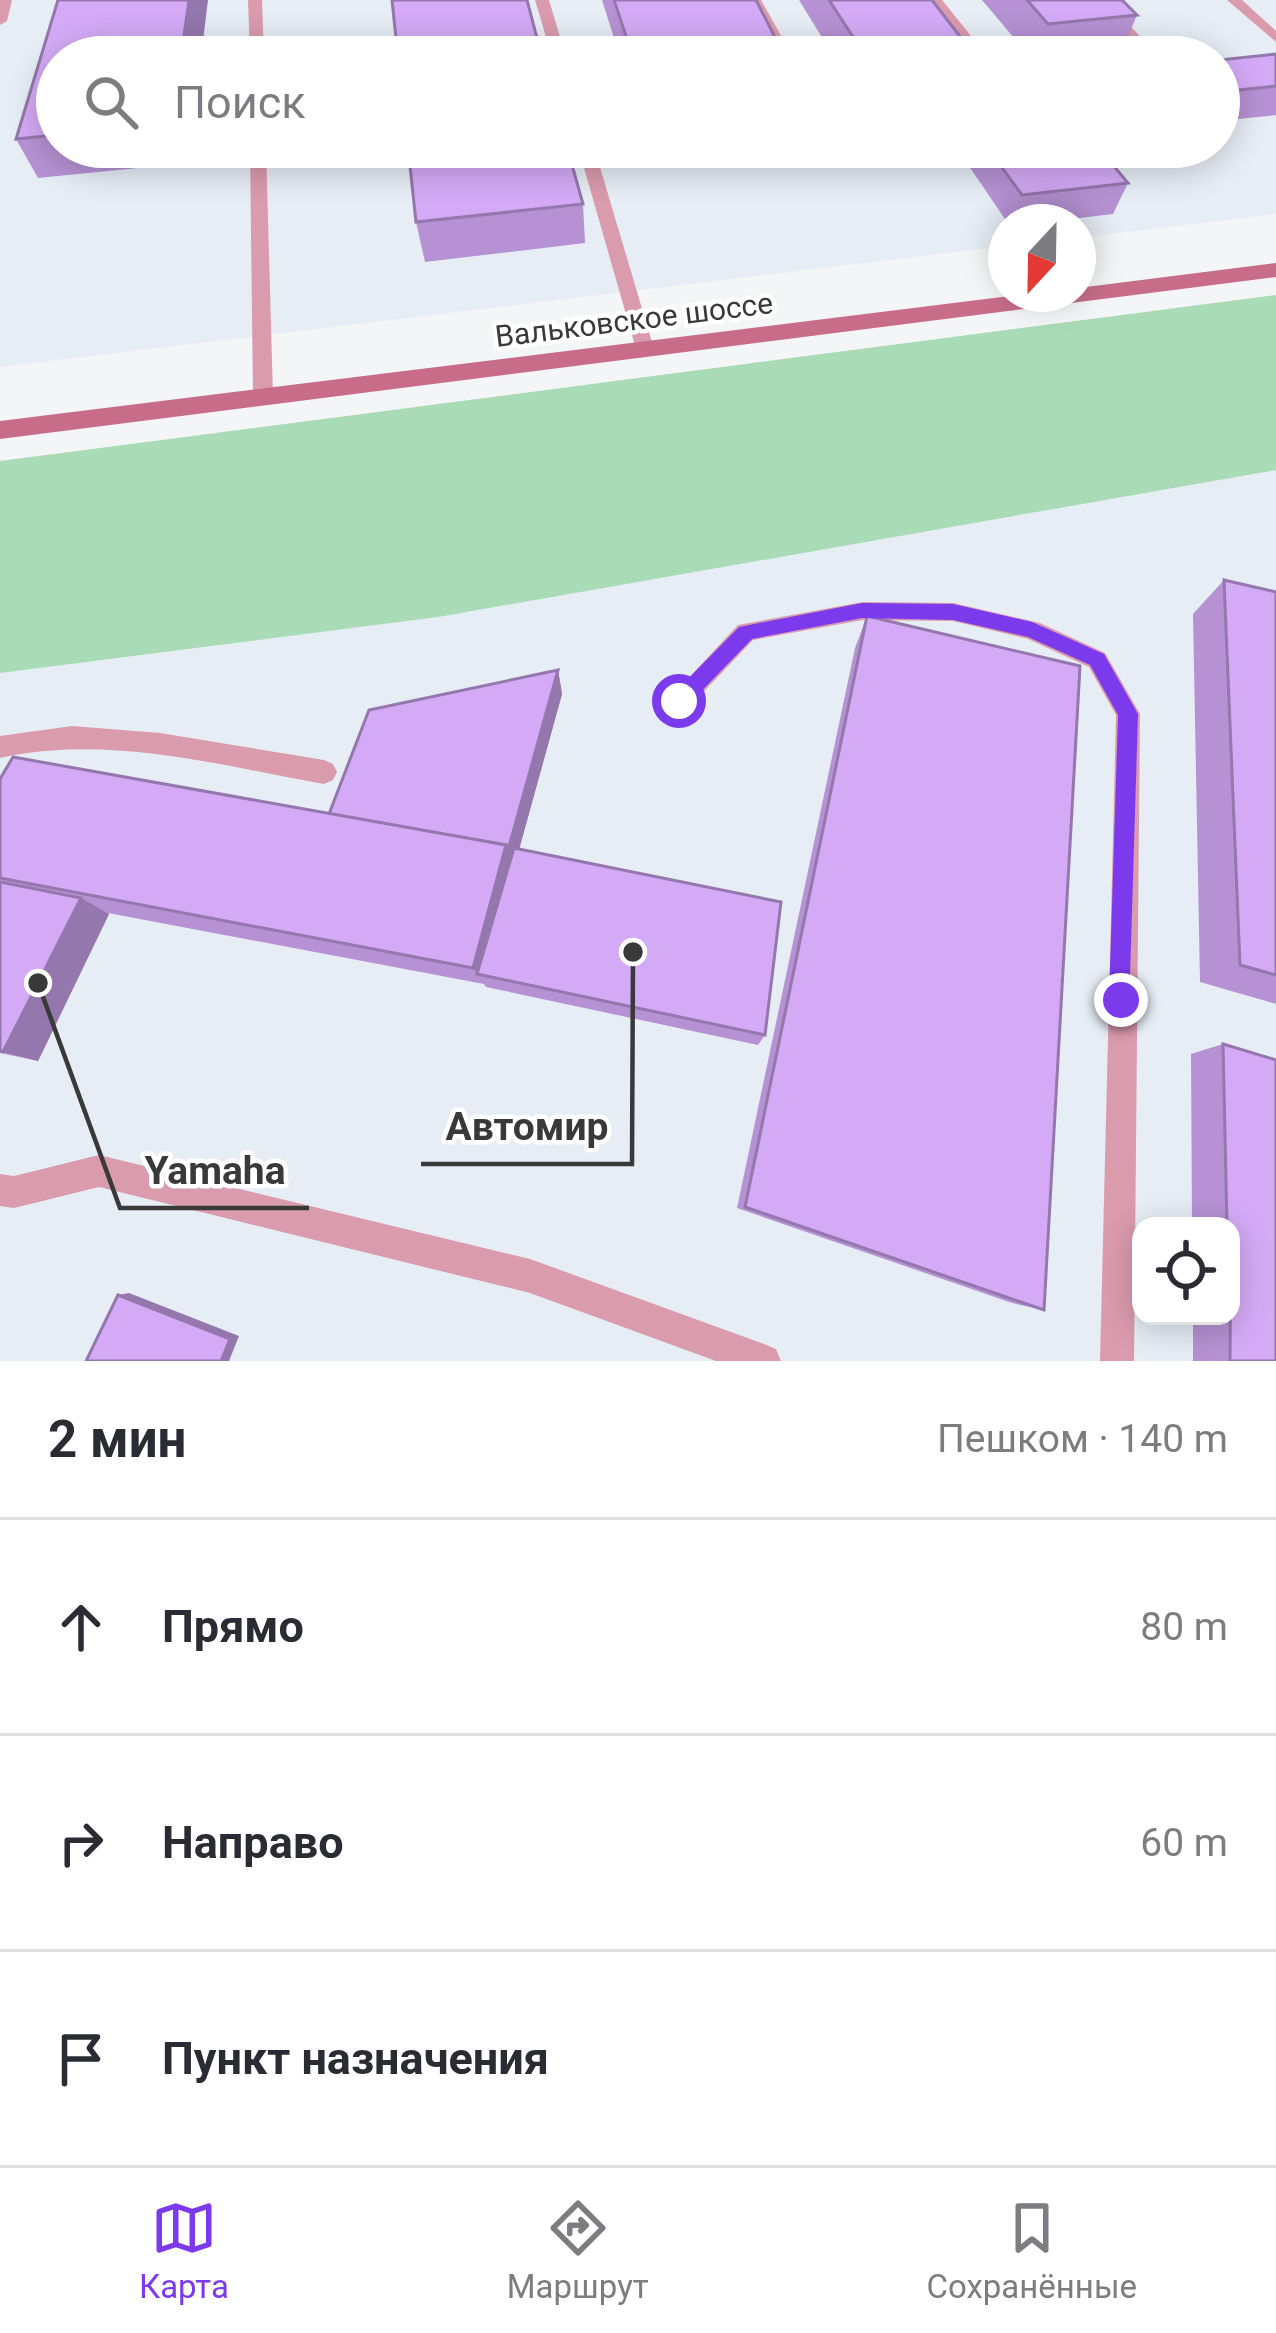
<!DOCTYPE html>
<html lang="ru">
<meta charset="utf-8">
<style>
body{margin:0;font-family:Roboto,sans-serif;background:#f2f2f3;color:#2b2b33}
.controls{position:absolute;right:36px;bottom:36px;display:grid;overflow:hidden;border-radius:24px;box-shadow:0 6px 30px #0003}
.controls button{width:108px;height:108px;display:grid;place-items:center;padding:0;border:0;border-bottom:3px solid #e1e1e2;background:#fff;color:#2b2b33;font:60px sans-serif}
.compass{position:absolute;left:988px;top:204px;width:108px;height:108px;border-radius:50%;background:#fff;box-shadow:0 6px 30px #0003;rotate:202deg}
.stop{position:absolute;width:36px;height:36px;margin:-27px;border:9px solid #7c3aed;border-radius:50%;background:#fff}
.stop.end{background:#7c3aed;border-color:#fff;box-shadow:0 3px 12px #0008}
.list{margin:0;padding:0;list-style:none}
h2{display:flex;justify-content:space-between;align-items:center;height:156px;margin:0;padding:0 48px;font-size:51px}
h2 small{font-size:39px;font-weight:400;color:#7c7c81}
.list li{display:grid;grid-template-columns:78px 1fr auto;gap:36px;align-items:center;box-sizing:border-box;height:216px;padding:0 48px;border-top:3px solid #e1e1e2}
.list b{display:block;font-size:45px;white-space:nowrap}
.list em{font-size:39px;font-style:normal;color:#7c7c81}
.icon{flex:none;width:66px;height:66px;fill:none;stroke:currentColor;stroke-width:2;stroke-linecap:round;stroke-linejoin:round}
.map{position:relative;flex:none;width:1276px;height:1361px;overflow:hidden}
.search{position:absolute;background:#fff;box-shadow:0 6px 30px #0003;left:36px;right:36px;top:36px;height:132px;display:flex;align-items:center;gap:30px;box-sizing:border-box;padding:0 42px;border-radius:66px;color:#7c7c81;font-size:45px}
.sheet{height:804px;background:#fff}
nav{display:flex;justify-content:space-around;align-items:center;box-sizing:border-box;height:168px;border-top:3px solid #e1e1e2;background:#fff;font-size:33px;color:#7c7c81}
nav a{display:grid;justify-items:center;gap:6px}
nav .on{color:#7c3aed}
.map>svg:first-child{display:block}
</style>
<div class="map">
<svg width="1276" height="1361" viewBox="0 0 1276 1361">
<rect width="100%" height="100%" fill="#f4f5f6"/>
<g fill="#e6edf5" fill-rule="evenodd">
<path d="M0,0H1276V214L1078,238V222H1006V246L0,367ZM57,57H1219V147H57Z"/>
<path d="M1276,425V1361H0V605ZM1141,1226H1231V1316H1141Z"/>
</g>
<polygon fill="#a8dbb6" points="1276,295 1276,470 438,617 0,673 0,461"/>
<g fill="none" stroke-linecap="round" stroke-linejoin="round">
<g fill="#da9bad" fill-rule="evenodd">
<polygon points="0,0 12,0 7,21 0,25"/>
<polygon points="248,0 262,0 264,57 250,57"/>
<polygon points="535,0 549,0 566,57 552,57"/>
<polygon points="747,0 761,0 793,57 779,57"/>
<polygon points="928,0 942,0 988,57 974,57"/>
<polygon points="1091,0 1105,0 1160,57 1145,57"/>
<polygon points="1227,0 1242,0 1276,31 1276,42"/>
<polygon points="250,147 266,147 273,397 263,404 253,397"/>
<polygon points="578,147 594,147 654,349 652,353 645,355 636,349"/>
<polygon points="863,602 953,603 1040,623 1105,653 1140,714 1134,1361 1100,1361 1116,715 1089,667 1028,639 953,621 863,620 753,640 688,708 679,712 670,708 667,701 738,625"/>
<path d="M72,726L160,733L324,760L333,764L337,772L333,780L324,784C218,765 107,734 0,758V736Z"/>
<polygon points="99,1155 530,1259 764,1344 776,1349 781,1361 716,1361 530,1293 99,1187 14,1208 0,1206 0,1174 14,1176"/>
</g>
<polygon fill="#c76d8a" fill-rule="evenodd" points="1276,263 1276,277 0,439 0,421 1027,294 1078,294 1078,288"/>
</g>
<g fill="#b692d4">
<polygon points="602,0 756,0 785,57 620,57"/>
<polygon points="799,0 932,0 962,39 957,57 834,57"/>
<polygon points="982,0 1122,0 1137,15 1121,53 1085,57 1030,57"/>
<polygon points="1276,54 1276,115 1219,121 1219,60"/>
<polygon points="57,57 57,147 190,147 188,163 38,178 16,139"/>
<polygon points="650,147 727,147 652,154"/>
<polygon points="956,147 1098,147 1128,183 1113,214 1046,222 1007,222"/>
<polygon points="583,204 585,243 425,262 416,222"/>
<polygon points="1224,580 1276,592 1276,1004 1200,982 1193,614"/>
<polygon points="867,616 1044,1310 1012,1303 737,1208 855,648"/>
<polygon points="558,670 562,694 519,849 765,1035 758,1045 486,987 484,984 108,913 109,914 38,1061 0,1053 0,779 329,814"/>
<polygon points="1223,1044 1276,1361 1193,1361 1193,1316 1231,1316 1231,1226 1192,1226 1191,1054"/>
</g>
<g fill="#9477ac">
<polygon points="189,0 208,0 201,57 181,57"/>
<polygon points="181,147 190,147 188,163"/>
<polygon points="558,670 562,694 514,868 477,974 484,985 473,968 506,845"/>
<polygon points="81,898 109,914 38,1061 3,1052"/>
<polygon points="129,1293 239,1336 229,1361 221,1361 118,1295"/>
</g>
<g fill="#d4aaf6" stroke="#9477ac" stroke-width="3">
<polygon points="58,0 189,0 181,57 57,57 57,135 16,139"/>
<polygon points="392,0 527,0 542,57 398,57"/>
<polygon points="614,0 756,0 785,57 633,57"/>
<polygon points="829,0 932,0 962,39 861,49"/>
<polygon points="1027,0 1122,0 1137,15 1048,24"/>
<polygon points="1276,54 1276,86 1219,92 1219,60"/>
<polygon points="408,147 567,147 583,204 416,222"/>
<polygon points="987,147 1098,147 1128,183 1022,195"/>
<polygon points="1224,580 1276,592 1276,975 1240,965"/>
<polygon points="867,616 1080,666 1044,1310 745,1207"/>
<polygon points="558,670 508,850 506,845 329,814 369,710"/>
<polygon points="13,757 506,845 473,968 0,878 0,779"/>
<polygon points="514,848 781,902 765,1035 477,974"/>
<polygon points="0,882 81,898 3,1052 0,1051"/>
<polygon points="1223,1044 1276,1060 1276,1361 1230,1361 1231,1226 1227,1226"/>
<polygon points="118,1295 230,1339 221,1361 86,1361"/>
</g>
<polygon fill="#7c3aed" points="862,603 953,604 1032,622 1104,654 1138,714 1129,1009 1112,1009 1109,1000 1118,715 1090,665 1028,637 953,620 862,618 752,639 686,707 672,707 672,695 739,627"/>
<g text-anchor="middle" stroke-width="9" stroke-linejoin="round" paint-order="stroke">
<g font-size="30" fill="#39393a" stroke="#fff">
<text transform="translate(634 320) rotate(-7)" y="10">Вальковское шоссе</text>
</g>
</g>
<path fill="none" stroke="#39393a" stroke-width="4.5" d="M633 952L632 1164H421M38 983L120 1208H309"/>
<g fill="#39393a" stroke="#fff" stroke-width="4.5">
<circle cx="633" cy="952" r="12"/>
<circle cx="38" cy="983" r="12"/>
</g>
<g font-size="39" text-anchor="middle" font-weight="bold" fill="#39393a" stroke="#fff" stroke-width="9" stroke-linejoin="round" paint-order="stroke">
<text x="527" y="1140">Автомир</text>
<text x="215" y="1184">Yamaha</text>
</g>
</svg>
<div class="controls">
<button><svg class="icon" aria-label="locate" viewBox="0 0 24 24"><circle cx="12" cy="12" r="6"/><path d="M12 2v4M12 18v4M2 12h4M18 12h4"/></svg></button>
</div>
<svg class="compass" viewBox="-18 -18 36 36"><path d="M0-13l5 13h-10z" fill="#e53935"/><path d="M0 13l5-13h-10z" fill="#7c7c81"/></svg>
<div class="stop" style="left:679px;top:701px"></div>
<div class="stop end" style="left:1121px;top:1000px"></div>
<div class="search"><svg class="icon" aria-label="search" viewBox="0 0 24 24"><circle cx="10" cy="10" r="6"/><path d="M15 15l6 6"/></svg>Поиск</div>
</div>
<section class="sheet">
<h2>2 мин<small>Пешком · 140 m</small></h2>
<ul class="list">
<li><svg class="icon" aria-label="ahead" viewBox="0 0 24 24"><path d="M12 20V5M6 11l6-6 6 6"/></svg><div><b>Прямо</b></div><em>80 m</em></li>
<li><svg class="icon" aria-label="right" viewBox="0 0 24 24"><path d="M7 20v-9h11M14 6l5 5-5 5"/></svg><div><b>Направо</b></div><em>60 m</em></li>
<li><svg class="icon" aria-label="arrive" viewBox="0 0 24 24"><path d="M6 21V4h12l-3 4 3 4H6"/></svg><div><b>Пункт назначения</b></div></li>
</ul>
</section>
<nav>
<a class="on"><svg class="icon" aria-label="map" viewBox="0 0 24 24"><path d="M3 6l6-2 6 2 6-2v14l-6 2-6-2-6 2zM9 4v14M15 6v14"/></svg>Карта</a>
<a><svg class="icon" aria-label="directions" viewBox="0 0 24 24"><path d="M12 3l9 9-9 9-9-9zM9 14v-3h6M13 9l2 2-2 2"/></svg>Маршрут</a>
<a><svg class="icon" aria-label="saved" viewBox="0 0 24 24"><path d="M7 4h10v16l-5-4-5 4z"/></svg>Сохранённые</a>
</nav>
